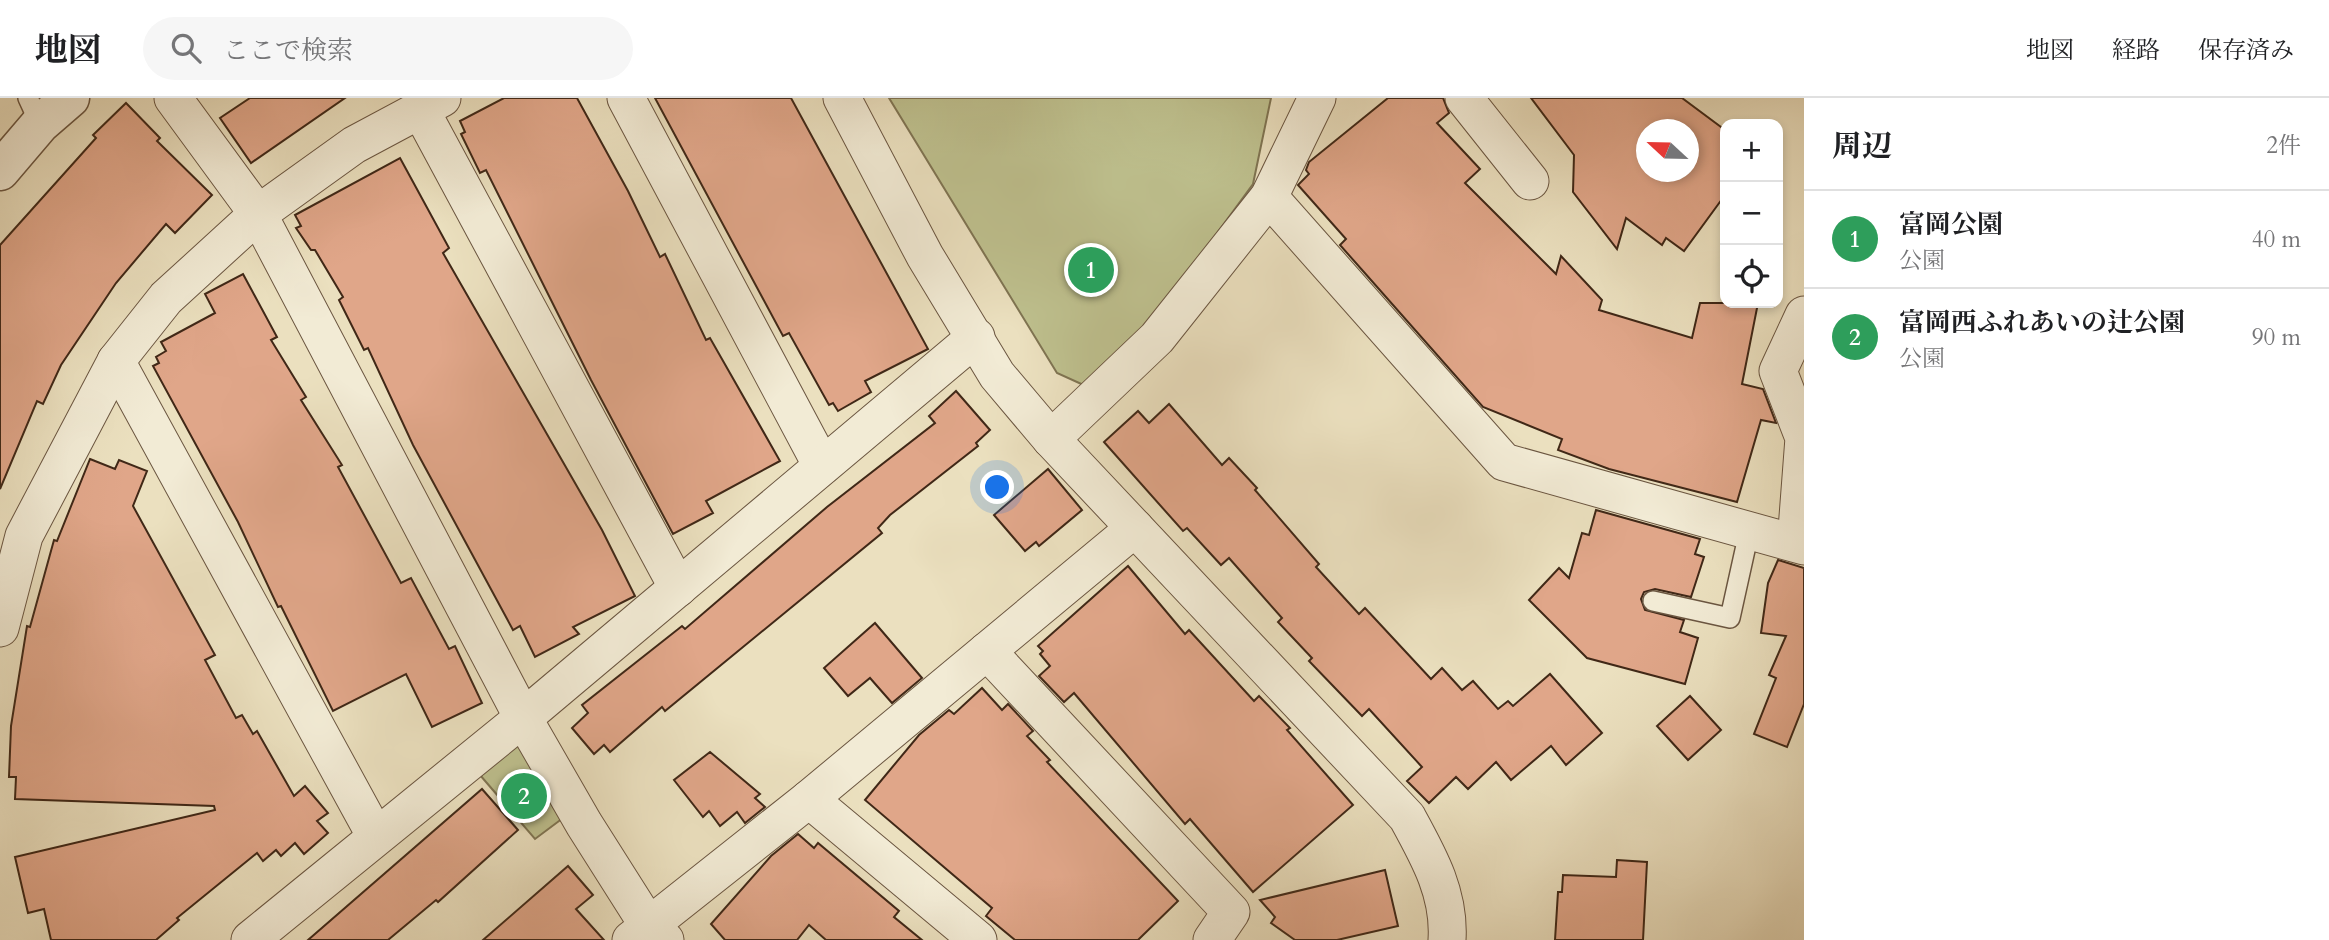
<!DOCTYPE html>
<html lang="ja">
<meta charset="utf-8">
<style>
body{margin:0;font-family:Cardo,"Noto Serif JP",serif;background:#f6f6f6;color:#202124}
.controls{position:absolute;right:21px;top:21px;display:grid;overflow:hidden;border-radius:14px;box-shadow:0 4px 10px #0003}
.controls button{width:63px;height:63px;display:grid;place-items:center;padding:0;border:0;border-bottom:2px solid #e0e0e0;background:#fff;color:#202124;font:35px sans-serif}
.compass{position:absolute;left:1636px;top:21px;width:63px;height:63px;border-radius:50%;background:#fff;box-shadow:0 4px 10px #0003;rotate:292deg}
.you{position:absolute;left:998px;top:390px;width:24px;height:24px;margin:-18px;border:5px solid #fff;border-radius:50%;background:#1a73e8;box-shadow:0 0 0 10px #1a73e833}
.badge{display:grid;place-items:center;width:46px;height:46px;border-radius:50%;background:#0f766e;color:#fff;font-size:23px;font-weight:700}
.pin{position:absolute;translate:-50% -50%;border:4px solid #fff;box-shadow:0 2px 7px #0006}
.list{margin:0;padding:0;list-style:none}
h2{display:flex;justify-content:space-between;align-items:center;height:91px;margin:0;padding:0 28px;font-size:30px}
h2 small{font-size:23px;font-weight:400;color:#757577}
.list li{display:grid;grid-template-columns:46px 1fr auto;gap:21px;align-items:center;box-sizing:border-box;height:98px;padding:0 28px;border-top:2px solid #e0e0e0}
.list b{display:block;font-size:26px;white-space:nowrap}
.list p{margin:0;font-size:23px;white-space:nowrap;color:#757577}
.list em{font-size:23px;font-style:normal;color:#757577}
.icon{flex:none;width:38px;height:38px;fill:none;stroke:currentColor;stroke-width:2;stroke-linecap:round;stroke-linejoin:round}
.map{position:relative;flex:none;width:1804px;height:842px;overflow:hidden}
header{display:flex;align-items:center;gap:42px;box-sizing:border-box;height:98px;padding:0 35px;background:#fff;border-bottom:2px solid #e0e0e0}
header strong{font-size:33px}
nav{display:flex;gap:38px;margin-inline-start:auto;font-size:24px}
.search{width:490px;height:63px;background:#f6f6f6;display:flex;align-items:center;gap:18px;box-sizing:border-box;padding:0 24px;border-radius:38px;color:#757577;font-size:26px}
main{display:flex}
aside{flex:1;background:#fff}
.map>svg:first-child{display:block}
</style>
<header>
<strong>地図</strong>
<div class="search"><svg class="icon" aria-label="search" viewBox="0 0 24 24"><circle cx="10" cy="10" r="6"/><path d="M15 15l6 6"/></svg>ここで検索</div>
<nav><a>地図</a><a>経路</a><a>保存済み</a></nav>
</header>
<main>
<div class="map">
<svg width="1804" height="842" viewBox="0 0 1804 842">
<rect width="100%" height="100%" fill="#ebe0bf"/>
<filter id="stains"><feTurbulence type="fractalNoise" baseFrequency=".00286" numOctaves="4"/><feColorMatrix values="0 0 0 0 .2 0 0 0 0 .09 0 0 0 0 .02 0 0 0 .5 -.17"/></filter>
<radialGradient id="worn" r=".72"><stop offset=".6" stop-color="#630" stop-opacity="0"/><stop offset="1" stop-color="#630" stop-opacity=".3"/></radialGradient>
<g fill="#bec08e" stroke="#7f7452" stroke-width="2">
<polygon points="889,0 1271,0 1253,86 1128,257 1088,289 1057,275"/>
<polygon points="518,645 563,720 535,741 480,677"/>
</g>
<g fill="#e0a689" stroke="#402817" stroke-width="2" fill-rule="evenodd">
<polygon points="250,0 345,0 251,65 220,20"/>
<polygon points="504,0 577,0 628,93 660,159 665,156 706,242 710,240 780,363 706,403 713,415 673,436 591,282 486,72 480,75 461,36 465,34 460,23"/>
<polygon points="655,0 791,0 928,251 865,283 871,294 838,313 833,305 829,307 789,235 783,238"/>
<polygon points="1388,0 1443,0 1449,15 1437,25 1480,71 1465,85 1556,176 1561,158 1602,202 1599,212 1692,240 1700,205 1758,205 1742,286 1763,291 1776,325 1761,322 1737,404 1609,371 1558,352 1562,341 1483,309 1363,173 1340,147 1346,141 1298,87 1309,76 1306,72 1309,64"/>
<path d="M1531,0H1682L1725,32V97L1684,153L1666,140L1662,147L1626,120L1617,151L1573,94L1574,57ZM1647,32H1689V74H1647Z"/>
<polygon points="126,5 160,40 157,43 212,97 175,135 166,126 116,185 61,267 43,306 37,303 0,391 0,147 96,40 93,37"/>
<polygon points="400,60 449,150 443,155 602,432 635,498 573,529 579,536 535,559 520,528 513,532 413,347 368,250 364,252 339,202 343,199 315,152 311,152 296,130 301,128 295,117"/>
<polygon points="243,176 277,239 271,242 306,299 301,302 342,367 338,369 401,485 411,480 449,551 455,548 482,605 432,629 406,576 333,613 281,508 278,509 238,424 153,268 159,265 156,259 166,253 161,244 215,215 205,196"/>
<polygon points="956,293 990,332 976,345 978,348 890,417 878,430 882,435 665,613 662,609 610,654 604,647 594,656 572,630 588,615 582,607 682,528 685,531 827,409 935,325 929,318"/>
<polygon points="1169,306 1222,367 1229,360 1257,390 1255,392 1319,466 1316,469 1359,516 1365,510 1431,581 1442,570 1462,592 1473,583 1498,611 1508,603 1513,608 1550,576 1602,635 1566,667 1551,648 1511,682 1496,664 1468,691 1456,679 1429,705 1407,683 1422,669 1369,611 1362,618 1309,563 1312,560 1278,524 1282,520 1229,460 1221,467 1187,430 1183,433 1104,344 1138,313 1149,325"/>
<polygon points="90,361 115,371 119,362 147,373 133,408 215,557 205,562 236,620 242,617 253,636 257,633 294,698 305,688 328,715 317,723 328,735 304,756 295,745 281,758 276,752 263,763 257,755 177,820 179,822 156,842 51,842 44,811 28,815 15,759 215,712 214,708 15,701 16,679 9,679 11,628 27,528 30,529 54,442 57,443"/>
<polygon points="1048,371 1082,412 1039,448 1036,444 1025,453 994,417"/>
<polygon points="1596,412 1700,441 1695,456 1704,459 1691,499 1655,491 1644,494 1641,501 1645,512 1684,522 1680,534 1698,540 1685,586 1587,560 1529,502 1559,470 1569,480 1582,435 1589,437"/>
<polygon points="1778,462 1804,470 1804,606 1787,649 1754,636 1776,580 1769,577 1786,538 1761,535 1768,485"/>
<polygon points="1128,468 1185,536 1189,532 1254,603 1259,598 1290,630 1287,632 1353,707 1253,794 1190,721 1185,726 1074,595 1064,604 1039,578 1050,568 1040,556 1043,553 1038,548"/>
<polygon points="875,525 922,580 892,605 870,580 848,598 824,570"/>
<polygon points="982,590 1002,612 1008,606 1033,633 1027,638 1050,662 1047,664 1178,803 1138,842 1015,842 986,818 992,810 865,702 919,637 949,612 954,616"/>
<polygon points="1690,598 1721,632 1688,662 1657,628"/>
<polygon points="710,654 760,696 755,700 765,709 745,725 737,714 720,728 709,713 703,719 674,682"/>
<polygon points="482,691 518,732 438,804 436,802 388,842 308,842"/>
<polygon points="798,736 814,750 818,745 899,813 894,819 922,842 826,842 809,827 797,842 725,842 711,826 771,758"/>
<polygon points="1617,762 1647,764 1643,842 1555,842 1558,794 1562,794 1563,777 1616,779"/>
<polygon points="568,768 593,797 576,811 604,842 483,842"/>
<polygon points="1385,772 1398,828 1337,842 1295,842 1271,825 1275,819 1260,802"/>
</g>
<g fill="none" stroke-linecap="round" stroke-linejoin="round">
<g stroke="#6b5641" stroke-width="22">
<g id="service">
<polyline points="28,0 40,26"/>
<polyline points="1653,503 1730,520 1749,434"/>
</g>
</g>
<g stroke="#6b5641" stroke-width="39">
<g id="minor">
<polyline points="173,0 258,116 523,620 584,726 648,827 665,842"/>
<polyline points="626,0 822,368"/>
<path d="M842,0L925,158L997,277L1051,341L1407,719C1429,759 1450,796 1447,842"/>
<polyline points="1464,0 1530,83"/>
<polyline points="420,11 678,490"/>
<polyline points="1269,99 1504,364 1804,448"/>
<polyline points="116,263 375,737"/>
<polyline points="1051,341 1157,240 1269,99 1317,0"/>
<polyline points="1796,445 1804,340 1778,273 1804,217"/>
<polyline points="0,530 24,438 116,263 166,200 258,116 354,47 442,0"/>
<polyline points="987,553 1231,814 1212,842"/>
<polyline points="809,701 978,842"/>
<polyline points="250,842 523,620 976,239"/>
<polyline points="631,842 809,701 1135,430"/>
</g>
</g>
<g stroke="#6b5641" stroke-width="41">
<polyline id="tertiary" points="0,73 40,26 70,0"/>
</g>
<use href="#service" stroke="#f2ebd5" stroke-width="19"/>
<use href="#minor" stroke="#f2ebd5" stroke-width="37"/>
<use href="#tertiary" stroke="#f2ebd5" stroke-width="38"/>
</g>
<rect width="100%" height="100%" filter="url(#stains)"/>
<rect width="100%" height="100%" fill="url(#worn)"/>
</svg>
<div class="controls">
<button>+</button>
<button>−</button>
<button><svg class="icon" aria-label="locate" viewBox="0 0 24 24"><circle cx="12" cy="12" r="6"/><path d="M12 2v4M12 18v4M2 12h4M18 12h4"/></svg></button>
</div>
<svg class="compass" viewBox="-18 -18 36 36"><path d="M0-13l5 13h-10z" fill="#e53935"/><path d="M0 13l5-13h-10z" fill="#757577"/></svg>
<div class="you"></div>
<div class="pin badge" style="left:1091px;top:172px;background:#2e9e5b">1</div>
<div class="pin badge" style="left:524px;top:698px;background:#2e9e5b">2</div>
</div>
<aside>
<h2>周辺<small>2件</small></h2>
<ul class="list">
<li><span class="badge" style="background:#2e9e5b">1</span><div><b>富岡公園</b><p>公園</p></div><em>40 m</em></li>
<li><span class="badge" style="background:#2e9e5b">2</span><div><b>富岡西ふれあいの辻公園</b><p>公園</p></div><em>90 m</em></li>
</ul>
</aside>
</main>
